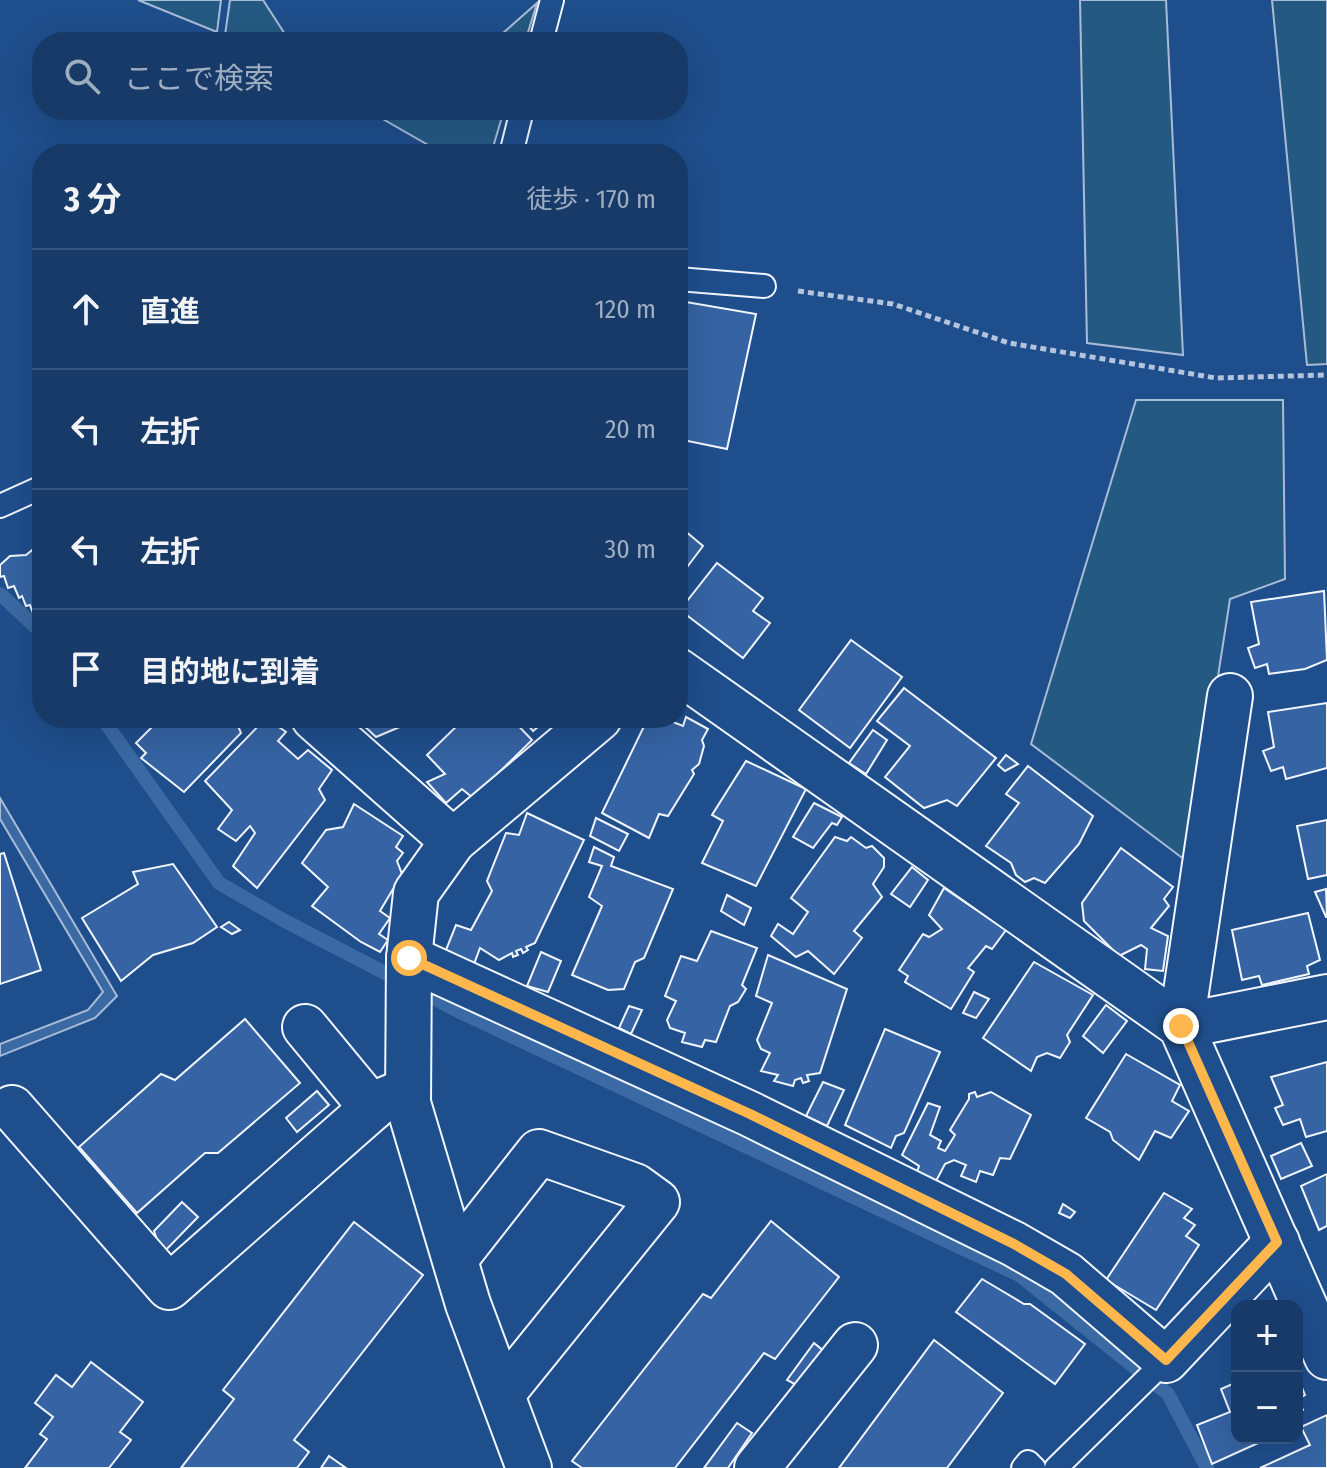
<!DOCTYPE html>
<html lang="ja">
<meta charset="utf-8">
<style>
body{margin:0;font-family:"Fira Sans Condensed","Noto Sans JP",sans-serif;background:#20416f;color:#f1f3f6}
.controls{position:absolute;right:24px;bottom:24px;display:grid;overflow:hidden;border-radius:16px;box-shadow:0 8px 32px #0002}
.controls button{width:72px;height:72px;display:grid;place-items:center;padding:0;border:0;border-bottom:2px solid #36547d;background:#173a69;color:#f1f3f6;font:40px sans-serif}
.stop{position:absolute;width:24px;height:24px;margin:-18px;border:6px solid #ffb74d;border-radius:50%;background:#fff}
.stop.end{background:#ffb74d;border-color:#fff;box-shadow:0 2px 8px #0008}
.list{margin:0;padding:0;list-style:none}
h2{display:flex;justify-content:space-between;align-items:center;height:104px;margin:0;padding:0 32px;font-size:34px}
h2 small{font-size:26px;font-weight:400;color:#9eadc0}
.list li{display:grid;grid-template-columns:52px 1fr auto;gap:24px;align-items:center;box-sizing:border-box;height:120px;padding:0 32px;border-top:2px solid #36547d}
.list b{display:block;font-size:30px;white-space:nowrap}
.list em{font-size:26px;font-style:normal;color:#9eadc0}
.icon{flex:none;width:44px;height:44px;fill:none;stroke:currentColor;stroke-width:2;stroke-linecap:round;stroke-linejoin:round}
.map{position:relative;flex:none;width:1327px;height:1468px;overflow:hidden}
.search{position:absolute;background:#173a69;box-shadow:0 8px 32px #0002;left:32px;top:32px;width:656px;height:88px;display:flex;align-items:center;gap:20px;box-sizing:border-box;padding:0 28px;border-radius:32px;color:#9eadc0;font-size:30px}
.panel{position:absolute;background:#173a69;box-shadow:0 8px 32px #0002;left:32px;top:144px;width:656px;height:584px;border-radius:32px}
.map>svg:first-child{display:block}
</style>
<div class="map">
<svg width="1327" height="1468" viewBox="0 0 1327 1468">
<rect width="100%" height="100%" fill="#1f4e8c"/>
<g fill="#245a82" stroke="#a8bbd7" stroke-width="2">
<polygon points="138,0 221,0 217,32"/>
<polygon points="230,0 263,0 290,42 224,42"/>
<polygon points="1080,0 1166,0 1183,355 1087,343"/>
<polygon points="1272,0 1327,0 1327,364 1307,365"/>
<polygon points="537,3 525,42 493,42"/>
<polygon points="393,110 504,110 491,154 444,154 381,118"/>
<polygon points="1136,400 1283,400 1285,579 1230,599 1189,863 1031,744"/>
</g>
<polygon fill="#3b69a3" stroke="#a8bbd7" stroke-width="2" points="0,798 117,996 95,1018 0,1056 0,1044 88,1010 103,992 0,819"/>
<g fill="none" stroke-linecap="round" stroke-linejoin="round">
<g stroke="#3b69a3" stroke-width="14">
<polyline points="0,594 42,633"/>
<polyline points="102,718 219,883 285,921 462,1013 1019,1275 1168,1394 1207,1468"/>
</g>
</g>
<g fill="#3563a3" stroke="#f2f6ff" stroke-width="2">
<polygon points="686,302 756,314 727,449 678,439 678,330"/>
<polygon points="678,525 703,546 678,579"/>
<polygon points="42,542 42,613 34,616 30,605 26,606 22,596 19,598 14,586 8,588 4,576 0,577 0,565 10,556 26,555"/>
<polygon points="717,563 763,598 753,611 770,623 743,658 680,610"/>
<polygon points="1324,591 1327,660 1305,669 1269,674 1267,664 1255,668 1248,648 1259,644 1251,602"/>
<polygon points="851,640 902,677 850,748 799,710"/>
<polygon points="904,688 996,758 957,806 947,800 924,808 885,777 910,746 877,721"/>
<polygon points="1327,703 1327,768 1286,779 1283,767 1271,771 1263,751 1274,747 1268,712"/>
<polygon points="686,717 708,729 702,740 704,746 699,764 692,770 694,774 668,816 659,814 649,838 602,813 648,718 663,718 683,726"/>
<polygon points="161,718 242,718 238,726 241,733 184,792 141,758 146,753 136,743"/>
<polygon points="266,718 286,732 278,741 298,759 308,750 332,770 319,789 325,800 257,888 233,866 255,833 250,826 236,841 218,829 232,810 205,781"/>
<polygon points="364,718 421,718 376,737 360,722"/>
<polygon points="465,718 511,718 532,740 473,798 462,789 446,803 427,782 445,774 427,755"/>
<polygon points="522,718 549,718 533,731"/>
<polygon points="873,730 887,740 866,774 849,763"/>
<polygon points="1006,755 1018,764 1005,771 998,765"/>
<polygon points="746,761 806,789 756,886 702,863 723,821 712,815"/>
<polygon points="1028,766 1093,816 1079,844 1045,883 1034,878 1025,882 1016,875 1011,863 986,846 1019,803 1006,794"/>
<polygon points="814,803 842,817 837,825 832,823 813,848 793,837"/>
<polygon points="354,804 403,836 396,847 403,853 397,861 402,874 380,911 390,918 379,934 388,940 380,952 361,942 312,906 328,887 302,863 326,830 343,827"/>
<polygon points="527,813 584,840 535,943 526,947 528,950 523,953 521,949 516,951 518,955 513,957 512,953 499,960 480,948 474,964 446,950 456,925 471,930 492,891 487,881 506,833 519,835"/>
<polygon points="596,818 628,834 619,851 590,836"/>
<polygon points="1327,820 1327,875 1308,879 1297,826"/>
<polygon points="835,837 847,841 851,837 866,848 872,846 884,858 884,867 873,884 882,897 854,931 862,938 834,974 808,951 796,957 771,936 778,924 793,934 808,912 791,898"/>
<polygon points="594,847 614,857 611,866 673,889 644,958 635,962 624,989 608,990 572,975 602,906 589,897 602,866 589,862"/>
<polygon points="1121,848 1173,887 1164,899 1169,906 1151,928 1168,936 1163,971 1145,969 1147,949 1141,945 1119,956 1084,921 1082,903"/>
<polygon points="4,853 41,970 0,984 0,854"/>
<polygon points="173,864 217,927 193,943 153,955 121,981 82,918 138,884 133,872"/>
<polygon points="912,867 928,880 910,907 891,894"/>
<polygon points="944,888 1006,930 992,949 986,946 968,968 974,972 951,1009 905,982 908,976 899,970 923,934 929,937 942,929 929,915"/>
<polygon points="1326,889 1327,917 1326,917 1315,892"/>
<polygon points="727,895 751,908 744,925 721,911"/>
<polygon points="1308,913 1320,960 1307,966 1309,974 1262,985 1259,976 1242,980 1232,930"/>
<polygon points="229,922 240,930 232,934 221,927"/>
<polygon points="711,931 757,948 742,985 746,989 738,1002 730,1006 716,1042 705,1040 702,1047 682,1042 685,1033 670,1028 667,1020 676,1001 665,996 681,956 697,961"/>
<polygon points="541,952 561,961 548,992 527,986"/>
<polygon points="768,955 847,989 820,1073 807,1075 809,1081 803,1083 801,1078 795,1080 793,1086 774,1081 778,1075 761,1071 770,1053 761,1049 757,1040 772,1003 756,996"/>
<polygon points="1034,962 1093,995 1067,1035 1070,1042 1060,1058 1047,1053 1037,1057 1031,1071 983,1038"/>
<polygon points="974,992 989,999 976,1018 963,1013"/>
<polygon points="1106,1005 1127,1021 1103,1053 1083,1036"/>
<polygon points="629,1006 642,1010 631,1034 619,1028"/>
<polygon points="245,1019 300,1083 218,1153 205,1153 137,1213 79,1147 161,1074 175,1080"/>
<polygon points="885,1029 940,1052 904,1133 896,1136 891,1148 845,1125"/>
<polygon points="1126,1054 1180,1085 1172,1101 1189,1111 1171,1138 1155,1131 1139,1160 1113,1140 1110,1132 1086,1118"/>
<polygon points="1327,1062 1327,1131 1306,1137 1300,1119 1283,1125 1275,1108 1283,1105 1271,1077"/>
<polygon points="823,1082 844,1090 827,1126 806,1116"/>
<polygon points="317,1091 329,1105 297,1132 286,1118"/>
<polygon points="975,1092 977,1097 991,1092 1031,1115 1010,1159 1000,1158 993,1175 980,1171 976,1182 961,1176 966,1165 954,1160 945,1164 935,1183 916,1175 919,1166 902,1155 928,1103 940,1107 930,1135 941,1141 938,1148 945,1151 955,1135 950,1130 969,1099 969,1094"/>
<polygon points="1301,1143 1312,1166 1281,1179 1271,1156"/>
<polygon points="1327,1174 1327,1226 1319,1230 1301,1186"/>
<polygon points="1164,1193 1192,1209 1184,1218 1195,1225 1186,1236 1199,1245 1156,1310 1106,1280"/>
<polygon points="182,1202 198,1217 162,1254 154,1231"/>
<polygon points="1063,1204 1075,1212 1070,1218 1059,1213"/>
<polygon points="771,1221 839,1277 775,1359 764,1353 675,1468 582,1468 572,1461 703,1294 711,1298"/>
<polygon points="354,1222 423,1275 294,1440 309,1452 297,1468 181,1468 234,1399 223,1390"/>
<polygon points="982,1279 1024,1304 1030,1304 1085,1344 1055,1384 956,1312"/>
<polygon points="934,1340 1003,1393 947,1468 839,1468"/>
<polygon points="814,1343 825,1352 800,1387 787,1380"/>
<polygon points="91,1362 143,1402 120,1432 131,1440 109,1468 25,1468 47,1439 40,1434 53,1417 35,1403 56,1375 72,1387"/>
<polygon points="1297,1375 1305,1395 1298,1399 1303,1410 1297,1412"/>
<polygon points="1237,1382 1237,1438 1267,1439 1212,1464 1197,1425 1230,1412 1221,1389"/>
<polygon points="1327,1415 1327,1468 1260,1468 1310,1445 1301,1427"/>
<polygon points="737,1423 752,1433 728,1468 704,1468"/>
<polygon points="329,1456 346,1468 321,1468"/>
</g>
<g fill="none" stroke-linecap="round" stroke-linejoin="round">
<g stroke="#f2f6ff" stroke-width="26">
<g id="lane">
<polyline points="541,42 552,0"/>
<polyline points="511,154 522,110"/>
<polyline points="678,279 764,286"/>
<polyline points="0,506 42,487"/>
<polyline points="1023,1468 1028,1462 1034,1468"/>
<polyline points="1056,1468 1166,1360"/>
</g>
</g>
<g stroke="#f2f6ff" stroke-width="48">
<g id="street">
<polyline points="678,671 1181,1026 1327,1357"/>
<polyline points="1230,696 1181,1026 1327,997"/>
<polyline points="314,718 453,841"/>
<polyline points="409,958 750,1114 1014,1244 1066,1274 1166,1360 1277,1242"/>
<polyline points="305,1027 372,1108"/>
<polyline points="12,1108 169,1287 379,1102 408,1090"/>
<polyline points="455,1259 539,1152 635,1186 657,1202 502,1394"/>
<polyline points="529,1468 468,1304 408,1103 409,958 416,893 453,841 599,718"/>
<polyline points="757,1468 855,1345"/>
</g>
</g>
<polyline stroke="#b3c4dc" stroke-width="5" stroke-dasharray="6 4" stroke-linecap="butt" points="798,291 893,304 1009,343 1216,378 1327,375"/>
<use href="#lane" stroke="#1f4e8c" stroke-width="22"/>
<use href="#street" stroke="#1f4e8c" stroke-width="44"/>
</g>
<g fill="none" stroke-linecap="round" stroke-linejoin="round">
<polyline stroke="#ffb74d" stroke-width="10" points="409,958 750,1114 1014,1244 1066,1274 1166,1360 1277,1242 1181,1026"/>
</g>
</svg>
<div class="controls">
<button>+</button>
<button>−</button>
</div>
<div class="stop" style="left:409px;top:958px"></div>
<div class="stop end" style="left:1181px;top:1026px"></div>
<div class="search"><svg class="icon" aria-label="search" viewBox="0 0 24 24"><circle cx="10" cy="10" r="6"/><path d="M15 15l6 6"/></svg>ここで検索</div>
<section class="panel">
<h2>3 分<small>徒歩 · 170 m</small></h2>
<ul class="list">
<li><svg class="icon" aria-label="ahead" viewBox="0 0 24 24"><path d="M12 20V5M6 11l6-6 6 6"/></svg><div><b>直進</b></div><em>120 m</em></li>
<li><svg class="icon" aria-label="left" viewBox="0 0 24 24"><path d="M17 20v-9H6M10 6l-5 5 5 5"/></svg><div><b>左折</b></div><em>20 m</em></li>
<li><svg class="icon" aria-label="left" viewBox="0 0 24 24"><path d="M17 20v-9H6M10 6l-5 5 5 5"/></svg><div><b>左折</b></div><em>30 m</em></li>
<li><svg class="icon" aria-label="arrive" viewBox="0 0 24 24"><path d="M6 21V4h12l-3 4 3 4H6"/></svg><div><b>目的地に到着</b></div></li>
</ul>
</section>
</div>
